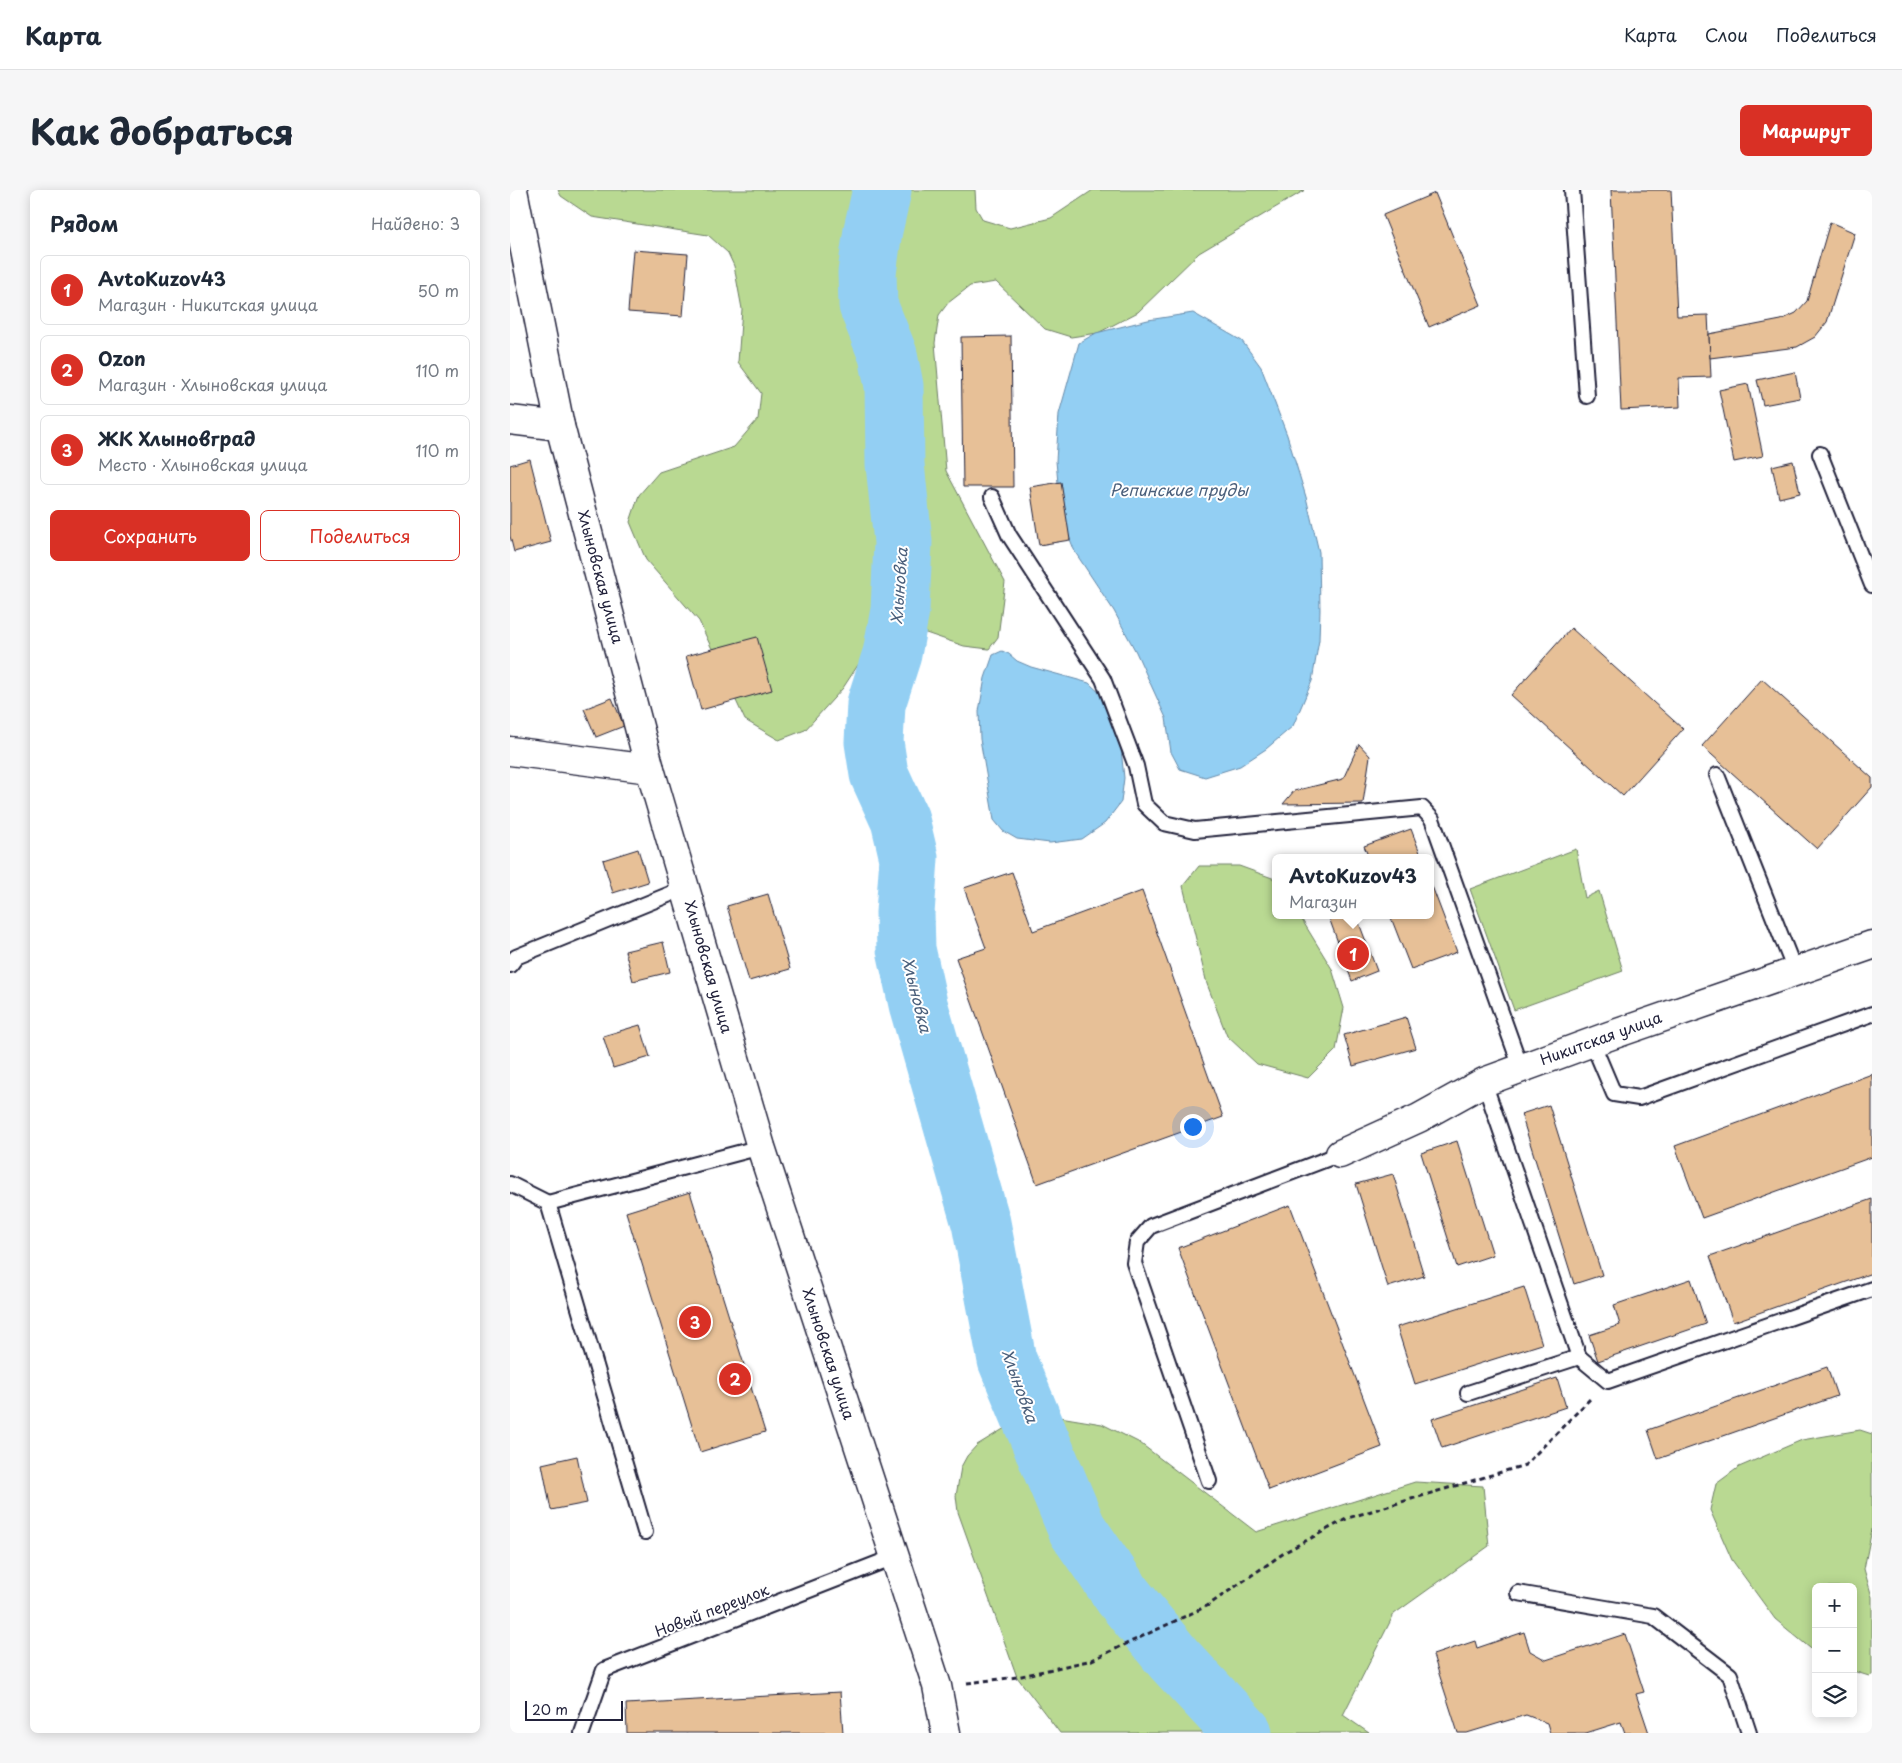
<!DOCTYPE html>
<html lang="ru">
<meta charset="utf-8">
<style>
body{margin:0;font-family:"Playpen Sans",sans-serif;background:#f6f6f7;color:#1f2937}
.controls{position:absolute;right:15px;bottom:15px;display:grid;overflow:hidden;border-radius:8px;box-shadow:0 2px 12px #0003}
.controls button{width:45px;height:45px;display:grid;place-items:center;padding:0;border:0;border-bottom:1px solid #e0e1e3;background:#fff;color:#1f2937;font:25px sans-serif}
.scale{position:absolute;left:15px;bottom:12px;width:98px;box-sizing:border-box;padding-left:5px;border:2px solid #22223b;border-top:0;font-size:14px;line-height:18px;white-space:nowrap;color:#22223b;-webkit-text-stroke:4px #fff;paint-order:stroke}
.you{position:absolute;left:682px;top:936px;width:18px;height:18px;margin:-12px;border:4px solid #fff;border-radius:50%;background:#1a73e8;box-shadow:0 0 0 8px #1a73e833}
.badge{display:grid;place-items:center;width:32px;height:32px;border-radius:50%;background:#d93025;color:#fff;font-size:16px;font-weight:700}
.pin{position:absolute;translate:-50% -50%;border:2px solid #fff;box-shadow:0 1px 5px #0006}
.popup{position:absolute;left:762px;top:664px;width:162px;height:65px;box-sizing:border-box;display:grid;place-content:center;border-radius:8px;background:#fff;filter:drop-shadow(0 1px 4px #0005);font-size:16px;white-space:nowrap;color:#747a83}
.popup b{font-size:19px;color:#1f2937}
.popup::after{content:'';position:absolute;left:50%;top:100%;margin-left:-10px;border:10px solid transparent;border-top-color:#fff}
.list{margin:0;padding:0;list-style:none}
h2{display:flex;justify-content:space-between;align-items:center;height:65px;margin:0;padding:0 20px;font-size:21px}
h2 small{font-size:16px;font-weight:400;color:#747a83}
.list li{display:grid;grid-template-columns:32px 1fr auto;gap:15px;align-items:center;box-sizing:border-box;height:70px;margin:0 10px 10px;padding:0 10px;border:1px solid #e0e1e3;border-radius:8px}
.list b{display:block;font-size:19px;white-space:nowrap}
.list p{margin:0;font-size:16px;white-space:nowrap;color:#747a83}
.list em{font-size:16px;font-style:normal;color:#747a83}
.actions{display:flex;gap:10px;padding:15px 20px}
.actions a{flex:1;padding:11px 0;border:1px solid #d93025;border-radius:8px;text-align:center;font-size:18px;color:#d93025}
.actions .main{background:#d93025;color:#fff}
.icon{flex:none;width:28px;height:28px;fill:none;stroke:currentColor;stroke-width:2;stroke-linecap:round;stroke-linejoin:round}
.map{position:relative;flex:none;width:1362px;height:1543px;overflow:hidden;border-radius:8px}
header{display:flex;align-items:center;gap:30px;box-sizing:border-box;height:70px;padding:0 25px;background:#fff;border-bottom:1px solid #e0e1e3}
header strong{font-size:24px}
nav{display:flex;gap:28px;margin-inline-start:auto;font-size:18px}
.intro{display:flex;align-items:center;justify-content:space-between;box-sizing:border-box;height:120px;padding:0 30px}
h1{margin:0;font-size:35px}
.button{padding:12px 22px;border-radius:8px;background:#d93025;color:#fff;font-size:18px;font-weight:700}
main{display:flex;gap:30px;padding:0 30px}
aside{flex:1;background:#fff;border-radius:8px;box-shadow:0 2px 12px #0003}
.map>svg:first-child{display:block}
</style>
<header>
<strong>Карта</strong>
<nav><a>Карта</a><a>Слои</a><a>Поделиться</a></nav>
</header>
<div class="intro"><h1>Как добраться</h1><a class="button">Маршрут</a></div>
<main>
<aside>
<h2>Рядом<small>Найдено: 3</small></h2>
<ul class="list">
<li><span class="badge">1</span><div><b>AvtoKuzov43</b><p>Магазин · Никитская улица</p></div><em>50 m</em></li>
<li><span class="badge">2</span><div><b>Ozon</b><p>Магазин · Хлыновская улица</p></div><em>110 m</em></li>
<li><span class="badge">3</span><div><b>ЖК Хлыновград</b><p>Место · Хлыновская улица</p></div><em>110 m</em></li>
</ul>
<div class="actions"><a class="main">Сохранить</a><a>Поделиться</a></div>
</aside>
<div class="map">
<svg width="1362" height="1543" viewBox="0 0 1362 1543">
<rect width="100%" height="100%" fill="#fff"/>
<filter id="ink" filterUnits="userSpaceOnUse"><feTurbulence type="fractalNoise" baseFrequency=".02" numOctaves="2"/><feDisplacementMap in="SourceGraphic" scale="10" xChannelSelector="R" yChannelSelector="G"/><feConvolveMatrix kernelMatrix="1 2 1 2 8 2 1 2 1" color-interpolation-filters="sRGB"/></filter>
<g filter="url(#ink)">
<g fill="#b9d992" stroke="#6e7e66">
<polygon points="48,0 465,0 466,18 473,30 500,38 541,28 583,0 795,0 689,63 628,122 588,143 561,147 535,139 486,92 460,96 438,113 429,125 425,153 436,281 495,392 488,447 479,459 454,456 416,443 374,445 363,452 333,498 295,540 269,550 235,530 189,431 136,370 120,332 129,305 149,282 224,257 248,229 251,203 228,172 232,119 224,76 218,63 198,45 82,27 51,6"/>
<polygon points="1066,659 1075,708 1089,701 1113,781 1004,820 960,699"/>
<polygon points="689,676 729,676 765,689 766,725 789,725 822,779 834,818 826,860 798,888 747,874 717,846 697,794 673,696"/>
<polygon points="538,1225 592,1234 630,1253 746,1342 905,1292 973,1296 979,1356 884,1424 833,1525 859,1543 550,1543 507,1487 448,1322 446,1306 451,1277 457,1266 467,1255 500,1235"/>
<polygon points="1350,1240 1362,1244 1362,1339 1354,1379 1362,1407 1362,1485 1359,1486 1343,1481 1343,1397 1306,1397 1306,1463 1265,1429 1222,1370 1200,1320 1206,1294 1229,1277 1292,1250"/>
</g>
<g fill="#93cff3" stroke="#668aa9">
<polygon points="683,123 732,151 751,177 777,245 796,307 809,362 810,420 809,450 802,491 783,536 756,559 730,576 695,587 670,579 661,562 656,528 626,462 604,421 565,362 551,326 546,271 549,224 569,153 586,143 638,130"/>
<polygon points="492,461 499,464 507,471 521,477 579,493 595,508 610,549 614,588 611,612 595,633 572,649 540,653 507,649 493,641 484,630 470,549 469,521 475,488 483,465"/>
</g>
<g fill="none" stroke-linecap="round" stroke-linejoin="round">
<polyline stroke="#93cff3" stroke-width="59" points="372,0 363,40 357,83 358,115 378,165 384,196 385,274 393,352 390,420 382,464 366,514 364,552 369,584 390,630 399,668 395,723 396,759 408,814 471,1033 497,1170 567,1339 613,1406 664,1469 733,1543"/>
</g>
<g fill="#e7c097" stroke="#22223b">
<polygon points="1101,0 1161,0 1167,126 1198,125 1201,187 1169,188 1170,217 1111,220"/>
<polygon points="925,3 971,115 919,137 873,25"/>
<polygon points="1320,32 1345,43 1317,132 1305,147 1287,157 1200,168 1199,144 1271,130 1286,123 1297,111"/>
<polygon points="123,60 178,64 173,126 118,122"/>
<polygon points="501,146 503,297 453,297 451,147"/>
<polygon points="1285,182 1290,208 1253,215 1247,190"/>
<polygon points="1238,194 1253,266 1224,272 1209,200"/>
<polygon points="20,269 41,352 4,362 0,346 0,275"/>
<polygon points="1283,271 1290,303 1269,308 1262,276"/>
<polygon points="551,292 560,350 529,355 520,297"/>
<polygon points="1061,438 1173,539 1113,606 1001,505"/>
<polygon points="247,447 262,500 191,520 176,466"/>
<polygon points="1252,489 1362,588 1362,597 1307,659 1192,556"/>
<polygon points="102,508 114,536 86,547 74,519"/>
<polygon points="849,554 860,566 853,613 773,614 784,601 833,589"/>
<polygon points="901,639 912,668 859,668 854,656"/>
<polygon points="128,659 138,692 103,703 93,670"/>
<polygon points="502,682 523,741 632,701 713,927 527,994 446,768 476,758 454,698"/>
<polygon points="920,691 947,762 901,779 880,725 920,725"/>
<polygon points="258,704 280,779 239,791 217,716"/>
<polygon points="818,725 846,725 867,781 842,791"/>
<polygon points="153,752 160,782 123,791 115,761"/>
<polygon points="896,827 906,858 843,876 834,845"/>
<polygon points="130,835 140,867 103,878 93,846"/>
<polygon points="1362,884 1362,967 1192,1028 1165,956"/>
<polygon points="1039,915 1092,1085 1064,1094 1011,924"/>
<polygon points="947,951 983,1065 947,1077 911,963"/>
<polygon points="883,984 914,1086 878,1097 846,994"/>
<polygon points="180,1002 255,1242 190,1262 116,1022"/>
<polygon points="1362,1009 1362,1083 1223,1132 1200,1066"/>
<polygon points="780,1015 872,1257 759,1300 668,1058"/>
<polygon points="1181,1089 1196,1134 1088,1171 1079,1145 1110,1135 1104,1115"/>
<polygon points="1014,1097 1032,1154 905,1194 887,1137"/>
<polygon points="1317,1177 1327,1206 1148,1269 1138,1240"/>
<polygon points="1047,1188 1056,1217 932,1258 922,1229"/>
<polygon points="67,1266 77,1313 41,1320 32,1274"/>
<polygon points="1014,1442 1020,1461 1036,1470 1115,1444 1134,1502 1126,1504 1139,1543 1115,1543 1111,1532 1076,1543 1040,1543 1037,1533 1016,1525 957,1543 948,1543 923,1465 965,1451 967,1458"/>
<polygon points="330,1502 333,1543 117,1543 116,1514"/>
</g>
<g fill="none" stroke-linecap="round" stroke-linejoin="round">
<g stroke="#22223b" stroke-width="18">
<g id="lane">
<polyline points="1062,0 1077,206"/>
<polyline points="1310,264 1362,395"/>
<polyline points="482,307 499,345 593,489 626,576 634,614 654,633 685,640 912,618 922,629 1011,878"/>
<polyline points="1207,585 1285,781"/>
<polyline points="0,775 6,767 175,698"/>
<polyline points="1082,852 1104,904 1129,908 1362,824"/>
<polyline points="974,892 1069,1167"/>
<polyline points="0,994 38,1013"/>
<polyline points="958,1203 1069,1167 1098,1191 1362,1099"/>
<polyline points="699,1291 624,1073 627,1052 641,1036 830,964"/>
<polyline points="135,1342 38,1013 251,957"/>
<polyline points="1008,1403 1143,1426 1220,1485 1239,1543"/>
<polyline points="72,1543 94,1480 384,1367"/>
</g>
</g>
<g stroke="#22223b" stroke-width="31">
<g id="street">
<polyline points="3,0 50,236 140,579 251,957 427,1496 436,1543"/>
<polyline points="0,230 50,236"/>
<polyline points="0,561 140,579"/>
<polyline points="830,964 909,928 974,892 1099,846 1362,755"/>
</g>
</g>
<polyline stroke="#22223b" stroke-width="3" stroke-dasharray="5 4" stroke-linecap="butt" points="457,1493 507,1487 582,1470 697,1416 777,1361 838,1328 1015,1275 1082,1207"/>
<use href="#lane" stroke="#fff" stroke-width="14"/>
<use href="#street" stroke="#fff" stroke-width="28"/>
</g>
</g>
<g text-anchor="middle" stroke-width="4" stroke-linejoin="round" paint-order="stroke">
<g font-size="15" fill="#22223b" stroke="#fff">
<text transform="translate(90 387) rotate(75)" y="5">Хлыновская улица</text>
<text transform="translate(198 777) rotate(74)" y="5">Хлыновская улица</text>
<text transform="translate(1091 849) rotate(-20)" y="5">Никитская улица</text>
<text transform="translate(318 1164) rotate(72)" y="5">Хлыновская улица</text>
<text transform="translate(202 1421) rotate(-21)" y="5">Новый переулок</text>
</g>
<g font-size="16" font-style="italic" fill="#4a5f7b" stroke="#fff">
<text x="669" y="306">Репинские пруды</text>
<text transform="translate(389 396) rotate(-86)" y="6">Хлыновка</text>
<text transform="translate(407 805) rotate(76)" y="6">Хлыновка</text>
<text transform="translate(510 1196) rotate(70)" y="6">Хлыновка</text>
</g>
</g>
</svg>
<div class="controls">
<button>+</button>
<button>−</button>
<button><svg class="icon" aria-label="layers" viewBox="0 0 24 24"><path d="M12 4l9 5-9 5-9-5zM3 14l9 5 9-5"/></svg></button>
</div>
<div class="scale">20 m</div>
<div class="you"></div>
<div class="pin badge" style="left:843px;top:764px">1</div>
<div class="popup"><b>AvtoKuzov43</b>Магазин</div>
<div class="pin badge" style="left:225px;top:1189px">2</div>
<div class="pin badge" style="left:185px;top:1132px">3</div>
</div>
</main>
